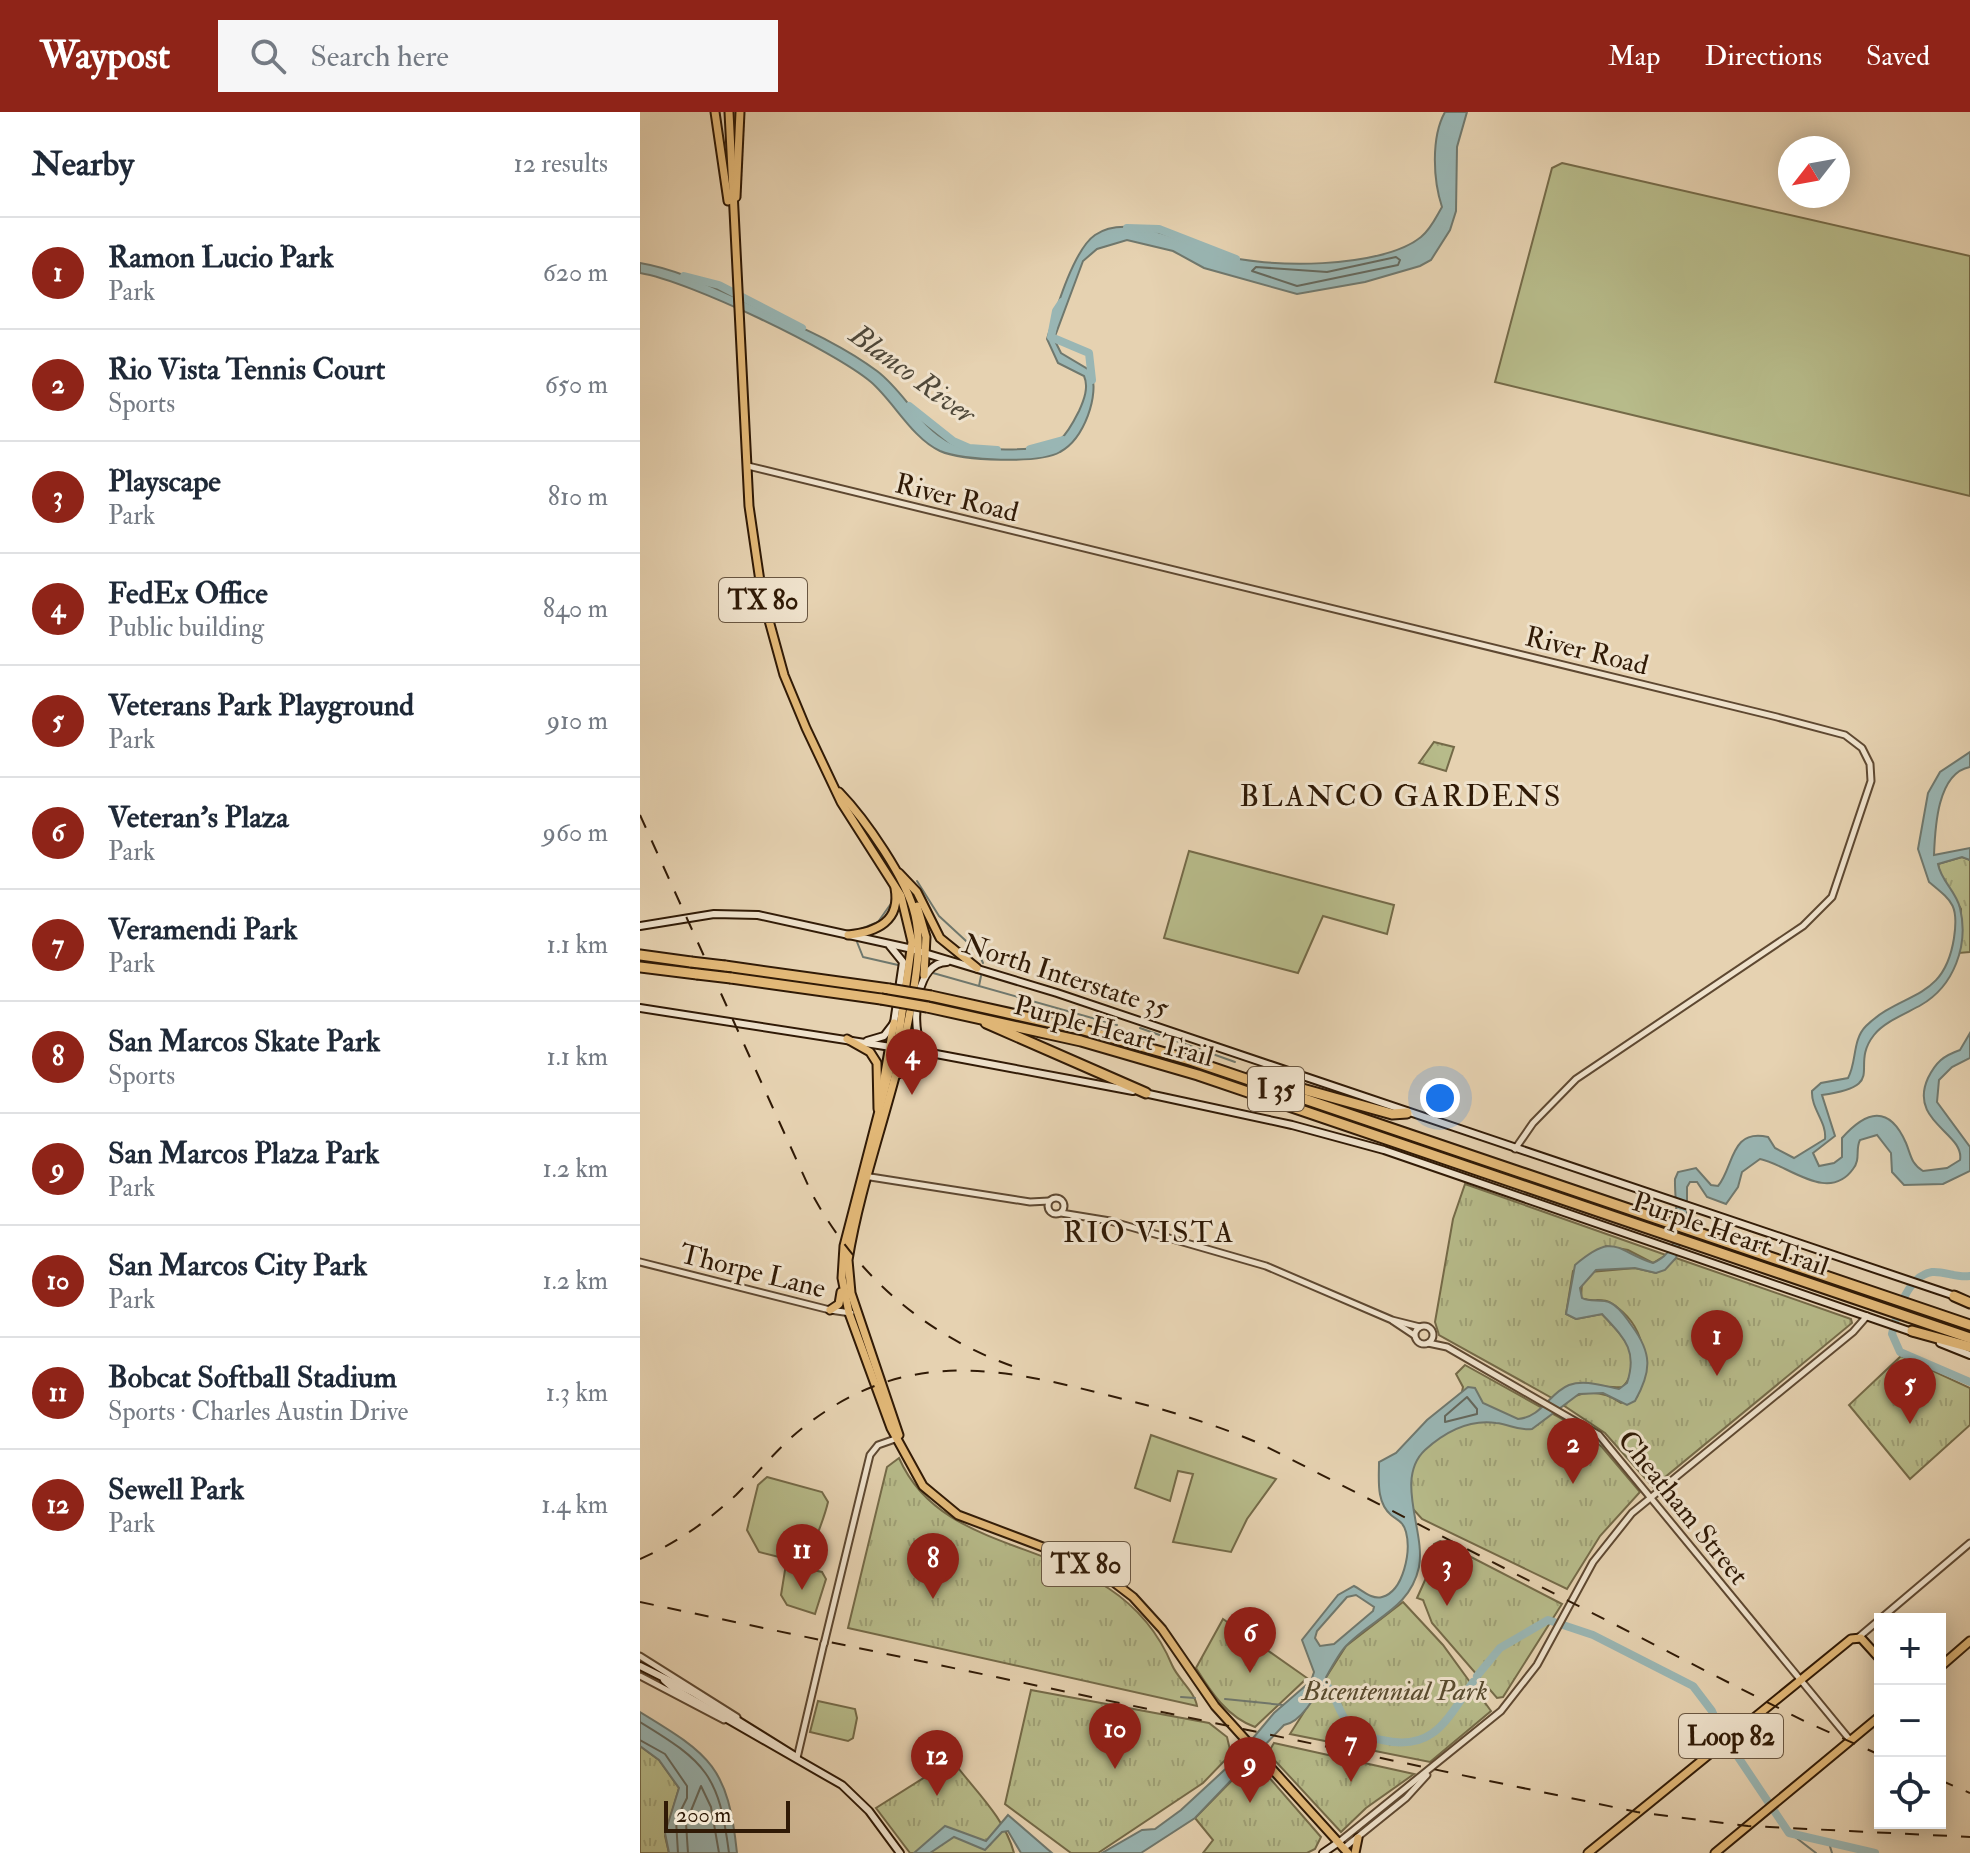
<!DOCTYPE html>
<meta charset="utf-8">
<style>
body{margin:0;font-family:"IM FELL Double Pica",serif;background:#f6f6f7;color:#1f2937}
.controls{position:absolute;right:24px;bottom:24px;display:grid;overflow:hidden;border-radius:0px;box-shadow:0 4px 20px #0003}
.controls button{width:72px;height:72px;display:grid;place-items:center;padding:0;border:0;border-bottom:2px solid #e0e1e3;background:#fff;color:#1f2937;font:40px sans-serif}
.compass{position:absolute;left:1138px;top:24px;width:72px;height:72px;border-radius:50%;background:#fff;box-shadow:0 4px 20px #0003;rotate:239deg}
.scale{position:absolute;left:24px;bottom:20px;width:126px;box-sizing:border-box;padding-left:8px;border:4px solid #301a06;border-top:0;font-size:22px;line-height:28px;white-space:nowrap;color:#301a06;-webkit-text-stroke:6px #efe2cc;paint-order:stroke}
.you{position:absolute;left:800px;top:986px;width:28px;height:28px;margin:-20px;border:6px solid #fff;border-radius:50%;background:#1a73e8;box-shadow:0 0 0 12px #1a73e833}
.badge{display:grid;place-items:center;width:52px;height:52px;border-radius:50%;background:#8f2418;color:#fff;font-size:26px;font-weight:700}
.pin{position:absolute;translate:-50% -66px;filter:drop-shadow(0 2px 4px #0008)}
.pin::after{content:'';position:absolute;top:42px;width:28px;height:24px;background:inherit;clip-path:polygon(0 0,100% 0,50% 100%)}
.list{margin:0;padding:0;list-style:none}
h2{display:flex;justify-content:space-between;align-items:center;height:104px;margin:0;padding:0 32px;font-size:34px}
h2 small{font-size:26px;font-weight:400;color:#747a83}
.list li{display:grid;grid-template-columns:52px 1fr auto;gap:24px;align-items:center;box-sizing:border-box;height:112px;padding:0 32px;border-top:2px solid #e0e1e3}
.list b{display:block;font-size:30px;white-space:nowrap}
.list p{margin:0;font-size:26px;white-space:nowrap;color:#747a83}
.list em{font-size:26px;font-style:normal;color:#747a83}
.icon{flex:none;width:44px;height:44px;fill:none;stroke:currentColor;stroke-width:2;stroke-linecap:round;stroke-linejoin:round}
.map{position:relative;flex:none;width:1330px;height:1741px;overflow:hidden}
header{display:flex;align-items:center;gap:48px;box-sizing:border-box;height:112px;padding:0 40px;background:#8f2418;color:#fff}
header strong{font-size:38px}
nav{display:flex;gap:44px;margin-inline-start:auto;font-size:28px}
.search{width:560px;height:72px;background:#f6f6f7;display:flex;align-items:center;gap:20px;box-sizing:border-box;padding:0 28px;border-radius:0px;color:#747a83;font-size:30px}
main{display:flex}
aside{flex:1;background:#fff}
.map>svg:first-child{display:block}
</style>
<header>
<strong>Waypost</strong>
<div class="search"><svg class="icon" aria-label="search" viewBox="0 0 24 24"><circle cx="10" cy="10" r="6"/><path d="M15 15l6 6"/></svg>Search here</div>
<nav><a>Map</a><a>Directions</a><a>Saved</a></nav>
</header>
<main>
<aside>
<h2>Nearby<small>12 results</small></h2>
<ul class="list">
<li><span class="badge">1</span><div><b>Ramon Lucio Park</b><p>Park</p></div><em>620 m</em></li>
<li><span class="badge">2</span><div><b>Rio Vista Tennis Court</b><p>Sports</p></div><em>650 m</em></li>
<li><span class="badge">3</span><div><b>Playscape</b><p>Park</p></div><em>810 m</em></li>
<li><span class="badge">4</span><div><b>FedEx Office</b><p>Public building</p></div><em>840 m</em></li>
<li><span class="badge">5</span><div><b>Veterans Park Playground</b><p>Park</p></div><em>910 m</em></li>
<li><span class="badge">6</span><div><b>Veteran's Plaza</b><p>Park</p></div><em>960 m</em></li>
<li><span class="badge">7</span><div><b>Veramendi Park</b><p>Park</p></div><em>1.1 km</em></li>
<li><span class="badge">8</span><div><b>San Marcos Skate Park</b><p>Sports</p></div><em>1.1 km</em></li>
<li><span class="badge">9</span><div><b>San Marcos Plaza Park</b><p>Park</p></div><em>1.2 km</em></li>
<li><span class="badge">10</span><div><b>San Marcos City Park</b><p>Park</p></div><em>1.2 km</em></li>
<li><span class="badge">11</span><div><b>Bobcat Softball Stadium</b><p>Sports · Charles Austin Drive</p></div><em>1.3 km</em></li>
<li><span class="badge">12</span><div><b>Sewell Park</b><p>Park</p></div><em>1.4 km</em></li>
</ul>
</aside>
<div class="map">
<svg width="1330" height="1741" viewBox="0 0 1330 1741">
<defs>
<pattern id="park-tufts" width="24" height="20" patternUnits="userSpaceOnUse" patternTransform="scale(2)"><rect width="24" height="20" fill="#b7bb8a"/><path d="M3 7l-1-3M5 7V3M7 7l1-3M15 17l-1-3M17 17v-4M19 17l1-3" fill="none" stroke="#9ea076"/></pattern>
</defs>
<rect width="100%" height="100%" fill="#e6d2b1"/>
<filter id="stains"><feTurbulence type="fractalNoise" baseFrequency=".0025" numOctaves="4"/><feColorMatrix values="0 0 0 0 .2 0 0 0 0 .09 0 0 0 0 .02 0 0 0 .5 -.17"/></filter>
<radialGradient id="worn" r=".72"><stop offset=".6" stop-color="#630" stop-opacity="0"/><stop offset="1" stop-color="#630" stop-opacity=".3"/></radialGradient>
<g fill="#b7bb8a" stroke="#746a48" stroke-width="2">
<polygon points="922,51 1330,144 1330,384 855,270 912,56"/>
<polygon points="549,739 754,793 747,822 683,804 658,861 524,826"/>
<polygon points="511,1323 636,1367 607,1407 591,1440 533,1430 553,1362 538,1359 530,1389 495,1376"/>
<path d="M127,1365L182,1380L188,1390C183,1412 173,1430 167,1452L119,1440L107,1418L118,1373Z"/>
<polygon points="146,1452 182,1460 186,1467 175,1502 147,1493 141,1483"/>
<polygon points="178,1589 215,1597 217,1606 213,1626 208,1629 170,1620"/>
</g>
<g fill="url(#park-tufts)" stroke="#746a48" stroke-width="2">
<polygon points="794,630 814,635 806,659 779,651"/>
<polygon points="1322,745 1330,748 1330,840 1319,841 1321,797 1300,762 1298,752"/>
<path d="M825,1072L1026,1143L1013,1151L988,1138L966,1134L933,1159L926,1202L936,1207L962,1202C982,1223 1007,1247 983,1275C954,1278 939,1261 912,1286L799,1223L795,1210L813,1107Z"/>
<path d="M1036,1146L1211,1207L1212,1211L1013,1375L965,1321L923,1293C939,1276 963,1278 981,1291L997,1285C1010,1250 1006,1213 971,1191C962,1185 951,1191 941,1186L942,1171L950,1160L995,1156L1016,1161Z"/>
<polygon points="1261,1244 1330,1276 1330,1313 1270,1367 1209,1293"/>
<polygon points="825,1253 940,1317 962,1335 1000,1380 960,1424 927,1477 782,1407 745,1366 748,1356 816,1308 823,1275 816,1262"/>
<path d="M259,1346C309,1460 475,1416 532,1553C538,1567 555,1580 557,1594L208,1516L247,1355Z"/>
<polygon points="800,1429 922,1492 863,1585 857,1586 792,1511 783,1488 777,1486 795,1446 794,1432"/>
<polygon points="763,1490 803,1533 851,1599 790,1650 650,1622 706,1534"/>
<path d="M583,1507L667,1566L615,1615C587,1605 571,1580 556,1556Z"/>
<polygon points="391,1578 569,1611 587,1625 591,1642 563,1671 458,1741 431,1741 365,1692"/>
<polygon points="634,1631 774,1662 726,1696 701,1720 628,1641"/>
<polygon points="0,1634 19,1648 39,1676 25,1724 29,1741 0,1741"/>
<polygon points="613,1647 681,1725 675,1737 667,1741 563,1741 573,1728 555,1706"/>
<path d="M312,1648C334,1678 364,1704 374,1741H270L236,1696Z"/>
</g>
<g fill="#99b6b4" stroke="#6f786e" stroke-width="2" fill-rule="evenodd">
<path d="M805,0H827L817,35L816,99L810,118L791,148L780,154L725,170L657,182L564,156L533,139L487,128L457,137L443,149L414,227L421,241L451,259C460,283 444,327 420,340C399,352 323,349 300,339C272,326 254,290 231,270C193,238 49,169 0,161V151C42,158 80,179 119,196C160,215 201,232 237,259C265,280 279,315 311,331C329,339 403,341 419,329C427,322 434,309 439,299C444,288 449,275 444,264L418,251L407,227C415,201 433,138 455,123C488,100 546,131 578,142C625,157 742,157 781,125C791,117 796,105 802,95C793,68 791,25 805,0Z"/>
<path d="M1330,640V655C1297,661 1295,717 1294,743L1330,736V748L1322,745L1298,752C1301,769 1316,779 1320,796C1329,833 1314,874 1281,893C1267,901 1244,910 1234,923C1208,956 1250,973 1182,983L1195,1024L1173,1041L1179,1054L1194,1051L1202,1045V1026C1226,999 1249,992 1266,1031C1271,1043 1271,1052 1283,1059L1307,1056L1320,1048C1325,1021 1268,1010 1288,966C1296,950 1303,944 1320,938L1330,921V946L1312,955L1299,968L1297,990L1330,1035V1059L1303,1072L1264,1073L1252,1060L1251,1041L1237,1023L1220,1028C1215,1038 1221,1047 1213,1057C1188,1092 1147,1052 1120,1047L1102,1060L1098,1075L1086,1092L1067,1085L1057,1070H1050L1047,1075V1107L1036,1146L1025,1158L1016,1161L995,1156L956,1158L940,1176L942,1186C951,1191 961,1186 971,1191C981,1196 986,1206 992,1214C1012,1241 1012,1259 995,1289L987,1293L963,1281L939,1282L892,1317C878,1319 869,1312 856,1311C828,1307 805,1320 785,1338C754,1367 786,1420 779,1455C770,1497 733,1506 706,1534C688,1553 671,1608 644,1613L555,1706L501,1741H462L502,1718L515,1717L541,1698L593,1650L634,1601L671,1569L674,1560L662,1528L698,1483L714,1474C722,1478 732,1488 742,1485C764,1479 771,1439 766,1420C763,1409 758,1409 751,1403C736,1390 739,1368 739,1350L756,1341L787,1308L828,1275L835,1276L843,1291L878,1307C902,1305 909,1281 929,1273C945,1267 963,1274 979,1277L987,1271C998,1238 984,1226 962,1202L936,1207L926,1202L935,1153C975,1119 976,1139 1013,1151C1047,1137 1034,1096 1035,1067L1038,1060L1056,1056L1071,1073L1078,1074C1094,1055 1090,1016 1128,1025L1135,1036L1154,1046L1185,1027C1187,1010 1171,997 1172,979L1181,971L1208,966C1217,950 1212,928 1226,914C1263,878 1304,890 1314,826C1319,793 1312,789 1289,770L1278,737L1288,681L1300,660ZM716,1483L734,1495L733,1499L694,1532L680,1534L675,1526L677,1519L707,1485Z"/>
<path d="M0,1600C71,1643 88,1655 97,1741H29L25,1721L39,1676L19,1648L0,1634Z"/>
<polygon points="368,1703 412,1741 381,1741 368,1719 362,1720 345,1738 314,1725 290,1741 274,1741 305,1714 346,1729"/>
</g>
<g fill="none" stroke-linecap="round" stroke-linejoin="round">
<g stroke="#64685d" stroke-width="2">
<polygon points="756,145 760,148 758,153 657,174 612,159 616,155 687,160"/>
<polygon points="827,1285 837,1297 837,1302 805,1310 805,1304"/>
<path d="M0,1610C66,1650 79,1663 89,1741"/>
<polyline points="0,1628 25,1642 47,1674 47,1686 36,1708 38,1741"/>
<polyline points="48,1741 46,1711 61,1674 71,1695 79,1741"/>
</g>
<g stroke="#6f786e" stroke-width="2">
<polyline points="277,769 299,804 338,840 343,851"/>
<polyline points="216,819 238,810 250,793"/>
<polyline points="217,830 223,845 258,853"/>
<polyline points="293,861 477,913"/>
<polyline points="339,874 341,864"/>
<polyline points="500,916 595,950"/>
<polyline points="541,1585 555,1586"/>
<polyline points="585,1587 643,1593"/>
<polyline points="1150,1721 1176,1741"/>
<polyline points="1189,1731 1192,1741"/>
</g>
<g stroke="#99b6b4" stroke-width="8">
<polyline points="487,116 519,117 596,147"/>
<polyline points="44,164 79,173 162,216"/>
<polyline points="422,190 416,199 411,225 449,241 452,268"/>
<polyline points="269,294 313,329 329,336 357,338"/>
<polyline points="390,337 423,328"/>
<path d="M1330,1164C1316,1166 1305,1159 1292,1160C1267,1164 1257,1201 1252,1222L1260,1240L1330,1270"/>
<polyline points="837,1564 860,1536 908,1508 953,1523 1053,1574 1072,1599 1084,1626"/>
<path d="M680,1566C696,1579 696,1597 709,1613C718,1624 728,1625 742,1628C794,1640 807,1607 833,1570"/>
<polyline points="1090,1633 1149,1721 1235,1741"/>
</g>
<g stroke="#5e4831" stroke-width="9">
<g id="tertiary">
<polyline points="108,354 1137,605 1205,623 1222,636 1230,652 1231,669 1192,785 1163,814 936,967 893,1011 875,1037"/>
<polyline points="224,1064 390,1090 409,1089"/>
<circle cx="416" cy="1094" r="8"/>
<polyline points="421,1101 470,1109 626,1154 752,1208 780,1215"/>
<polyline points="0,1150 190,1198 211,1201"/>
<polyline points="753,1209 774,1223"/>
<circle cx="784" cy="1223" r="9"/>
<polyline points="788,1231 807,1235 959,1323 1210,1628"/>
<polyline points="1219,1525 1330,1431"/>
<polyline points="184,1532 230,1343 238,1333 258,1326"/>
<polyline points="0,1544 97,1605"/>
<polyline points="0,1564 84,1608"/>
<polyline points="157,1646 184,1531"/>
<polyline points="699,1730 861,1599 897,1553 953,1450 992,1401 1213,1220 1227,1204"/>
<polyline points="704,1736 766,1686 787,1663"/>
</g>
</g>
<g stroke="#301a06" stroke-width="10">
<g id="secondary">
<polyline points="0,814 74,802 118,803 268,836 417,881 1315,1184"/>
<polyline points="0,896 296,942 493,979"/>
<polyline points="227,929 244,924 254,911 263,850 250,834"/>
<path d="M293,940L280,930C271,907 277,850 307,850"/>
<polyline points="504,981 652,1013 744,1038 1275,1221"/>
<polyline points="1300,1231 1330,1243"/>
<polyline points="0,1554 52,1580 155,1644"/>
<polyline points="24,1568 33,1576 202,1673 229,1699 260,1741"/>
<polyline points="683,1741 699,1730"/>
</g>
</g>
<g stroke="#301a06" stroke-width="11">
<g id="primary">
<polyline points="75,0 88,89"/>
<polyline points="89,0 109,394 122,483 144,563 166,616 201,690 261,784 272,830 259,922 204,1134 202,1166 209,1201 251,1316 283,1374 318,1403 432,1446 463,1462 493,1485 522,1517 575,1594 708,1741"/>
<polyline points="96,85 100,0"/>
<path d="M199,680C225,707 267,767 275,803C282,834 276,863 271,894C256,980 222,1062 208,1148L211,1181L259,1323"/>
<polyline points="259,761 277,780 300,826 337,856"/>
<polyline points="277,794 286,825 284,863"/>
<path d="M208,823C237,820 261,809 255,776"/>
<polyline points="207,927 230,940 237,951 238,997"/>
<polyline points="258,962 269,948 290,941"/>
<polyline points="241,983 254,911"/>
<polyline points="190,1198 199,1192 201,1180"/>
<polyline points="1300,1555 1330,1529"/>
<polyline points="715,1741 718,1726"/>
<polyline points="948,1741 1211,1527 1221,1526 1240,1547"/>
<polyline points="1075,1741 1240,1604"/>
</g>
</g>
<g stroke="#301a06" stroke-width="13">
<g id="motorway">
<polyline points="0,843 51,850"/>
<polyline points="85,854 249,877"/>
<polyline points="0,855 57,862"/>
<polyline points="91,866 241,887"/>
<polyline points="291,884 440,917 550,948 1330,1213"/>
<polyline points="287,895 441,929 558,963 1330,1226"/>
<polyline points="346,911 506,981"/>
<polyline points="612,963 752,1002 767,1001"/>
<polyline points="1314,1184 1330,1191"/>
<polyline points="1272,1219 1330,1235"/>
</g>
</g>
<use href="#tertiary" stroke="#efe2cc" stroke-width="5"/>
<use href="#secondary" stroke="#efe2cc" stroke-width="6"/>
<use href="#primary" stroke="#e3b978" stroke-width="7"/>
<use href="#motorway" stroke="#e3b978" stroke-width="9"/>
<g stroke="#301a06" stroke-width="2" stroke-dasharray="14 14" stroke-linecap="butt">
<path d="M0,703L172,1082C216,1163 285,1223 372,1254"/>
<path d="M0,1447C35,1432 68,1409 96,1383C119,1360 139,1334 165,1314C264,1237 355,1254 467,1283C520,1296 573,1311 623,1333L1164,1609L1240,1643"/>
<polyline points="0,1490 997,1700 1108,1714 1330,1725"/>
<polyline points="1300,1668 1330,1681"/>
</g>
<g stroke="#301a06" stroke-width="13" stroke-linecap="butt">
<g id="motorway-bridge">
<polyline points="51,850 85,854"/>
<polyline points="57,862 91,866"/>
<polyline points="249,877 291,884"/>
<polyline points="241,887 287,895"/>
</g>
</g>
<use href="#motorway-bridge" stroke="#e3b978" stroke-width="9"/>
</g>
<g text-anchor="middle" stroke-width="6" stroke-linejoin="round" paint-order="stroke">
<g fill="#efe2cc" stroke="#695641" stroke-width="2">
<rect x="79" y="466" width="88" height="44" rx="6"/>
<rect x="608" y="955" width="56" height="44" rx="6"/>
<rect x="402" y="1430" width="88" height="44" rx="6"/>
<rect x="1039" y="1602" width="104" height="44" rx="6"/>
</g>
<g font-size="26" font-weight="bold" fill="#301a06">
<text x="123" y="497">TX 80</text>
<text x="636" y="986">I 35</text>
<text x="446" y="1461">TX 80</text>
<text x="1091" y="1633">Loop 82</text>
</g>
<g font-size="28" fill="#301a06" stroke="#efe2cc">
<text transform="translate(317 385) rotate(14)" y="10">River Road</text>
<text transform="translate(947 538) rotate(14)" y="10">River Road</text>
<text transform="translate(426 863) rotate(18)" y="10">North Interstate 35</text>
<text transform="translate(474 918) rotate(15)" y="10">Purple Heart Trail</text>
<text transform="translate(1091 1121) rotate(19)" y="10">Purple Heart Trail</text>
<text transform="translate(113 1158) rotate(14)" y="10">Thorpe Lane</text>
<text transform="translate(1044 1395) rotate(51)" y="10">Cheatham Street</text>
</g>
<g font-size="28" font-style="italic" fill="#584a2e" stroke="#efe2cc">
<text x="755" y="1588">Bicentennial Park</text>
</g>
<g font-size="30" font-style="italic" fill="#50493a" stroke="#efe2cc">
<text transform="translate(273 262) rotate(36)" y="10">Blanco River</text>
</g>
<g font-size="30" letter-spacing="2" fill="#301a06" stroke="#efe2cc">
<text x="761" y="694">BLANCO GARDENS</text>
<text x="509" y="1130">RIO VISTA</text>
</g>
</g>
<rect width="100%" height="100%" filter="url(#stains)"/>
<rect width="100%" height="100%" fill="url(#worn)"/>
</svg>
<div class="controls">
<button>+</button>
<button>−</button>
<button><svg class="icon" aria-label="locate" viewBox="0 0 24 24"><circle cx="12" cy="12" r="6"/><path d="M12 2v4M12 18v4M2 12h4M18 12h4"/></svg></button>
</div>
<svg class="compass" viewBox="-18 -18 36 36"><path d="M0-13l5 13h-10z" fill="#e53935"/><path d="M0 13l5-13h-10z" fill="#747a83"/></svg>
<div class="scale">200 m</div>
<div class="you"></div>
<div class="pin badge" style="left:1077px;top:1264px">1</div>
<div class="pin badge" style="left:933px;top:1372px">2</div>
<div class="pin badge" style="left:807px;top:1494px">3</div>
<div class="pin badge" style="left:272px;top:983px">4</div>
<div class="pin badge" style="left:1270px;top:1312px">5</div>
<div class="pin badge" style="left:610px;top:1561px">6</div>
<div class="pin badge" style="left:711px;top:1670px">7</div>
<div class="pin badge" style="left:293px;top:1487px">8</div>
<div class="pin badge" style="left:610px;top:1691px">9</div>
<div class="pin badge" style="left:475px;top:1657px">10</div>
<div class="pin badge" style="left:162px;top:1478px">11</div>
<div class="pin badge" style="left:297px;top:1684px">12</div>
</div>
</main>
